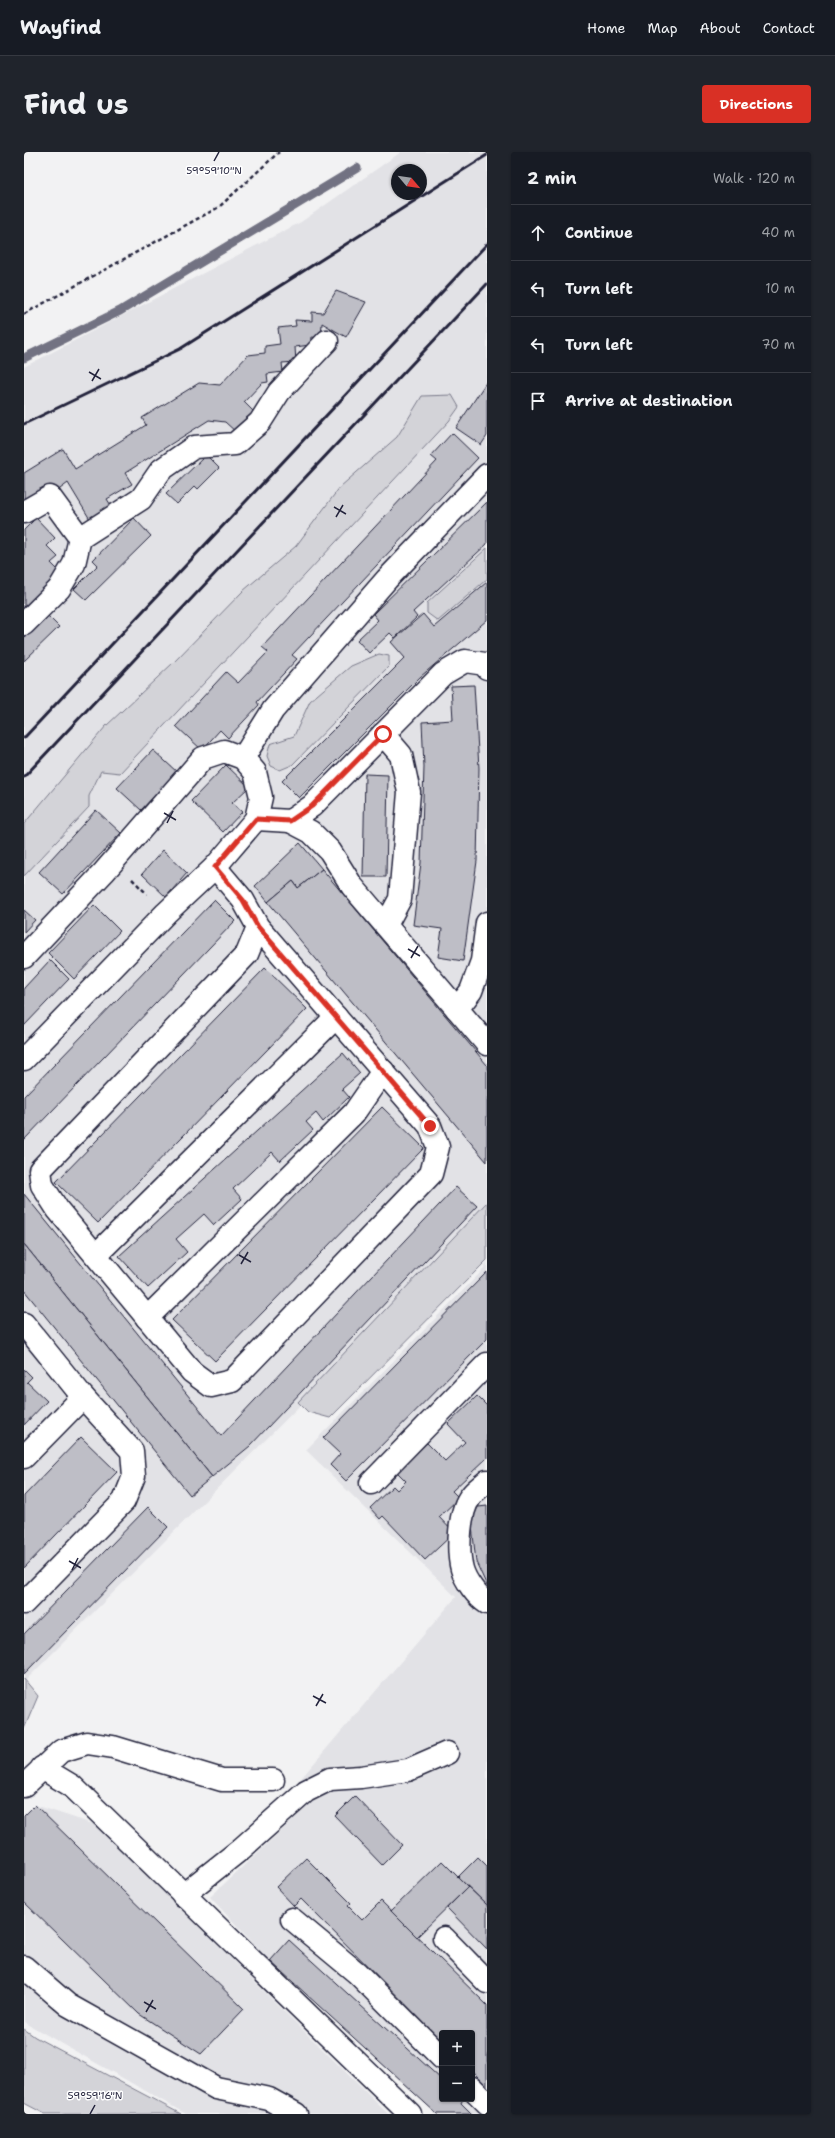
<!DOCTYPE html>
<meta charset="utf-8">
<style>
body{margin:0;font-family:"Shantell Sans",sans-serif;background:#20242c;color:#f1f3f6}
.controls{position:absolute;right:12px;bottom:12px;display:grid;overflow:hidden;border-radius:4px;box-shadow:0 1px 3px #0004}
.controls button{width:36px;height:36px;display:grid;place-items:center;padding:0;border:0;border-bottom:1px solid #363941;background:#171b24;color:#f1f3f6;font:20px sans-serif}
.compass{position:absolute;left:367px;top:12px;width:36px;height:36px;border-radius:50%;background:#171b24;box-shadow:0 1px 3px #0004;rotate:119deg}
.stop{position:absolute;width:12px;height:12px;margin:-9px;border:3px solid #d93025;border-radius:50%;background:#fff}
.stop.end{background:#d93025;border-color:#fff;box-shadow:0 1px 4px #0008}
.list{margin:0;padding:0;list-style:none}
h2{display:flex;justify-content:space-between;align-items:center;height:52px;margin:0;padding:0 16px;font-size:17px}
h2 small{font-size:13px;font-weight:400;color:#9ea1a6}
.list li{display:grid;grid-template-columns:26px 1fr auto;gap:12px;align-items:center;box-sizing:border-box;height:56px;padding:0 16px;border-top:1px solid #363941}
.list b{display:block;font-size:15px;white-space:nowrap}
.list em{font-size:13px;font-style:normal;color:#9ea1a6}
.icon{flex:none;width:22px;height:22px;fill:none;stroke:currentColor;stroke-width:2;stroke-linecap:round;stroke-linejoin:round}
.map{position:relative;flex:none;width:463px;height:1962px;overflow:hidden;border-radius:4px}
header{display:flex;align-items:center;gap:24px;box-sizing:border-box;height:56px;padding:0 20px;background:#171b24;border-bottom:1px solid #363941}
header strong{font-size:19px}
nav{display:flex;gap:22px;margin-inline-start:auto;font-size:14px}
.intro{display:flex;align-items:center;justify-content:space-between;box-sizing:border-box;height:96px;padding:0 24px}
h1{margin:0;font-size:28px}
.button{padding:10px 18px;border-radius:4px;background:#d93025;color:#fff;font-size:14px;font-weight:700}
main{display:flex;gap:24px;padding:0 24px}
aside{flex:1;background:#171b24;border-radius:4px;box-shadow:0 1px 3px #0004}
.map>svg:first-child{display:block}
</style>
<header>
<strong>Wayfind</strong>
<nav><a>Home</a><a>Map</a><a>About</a><a>Contact</a></nav>
</header>
<div class="intro"><h1>Find us</h1><a class="button">Directions</a></div>
<main>
<div class="map">
<svg width="463" height="1962" viewBox="0 0 463 1962">
<rect width="100%" height="100%" fill="#f2f2f3"/>
<filter id="ink" filterUnits="userSpaceOnUse"><feTurbulence type="fractalNoise" baseFrequency=".025" numOctaves="2"/><feDisplacementMap in="SourceGraphic" scale="8" xChannelSelector="R" yChannelSelector="G"/><feConvolveMatrix kernelMatrix="1 2 1 2 8 2 1 2 1" color-interpolation-filters="sRGB"/></filter>
<g filter="url(#ink)">
<g fill="#e2e2e6" fill-rule="evenodd">
<path d="M377,0H463V1066L0,1530V215L277,70ZM373,18H397V42H373Z"/>
<path d="M463,1109V1962H413L246,1809L186,1745L290,1648L274,1630L432,1445L282,1298L460,1117ZM418,1881H448V1947H418Z"/>
<polygon points="11,1653 72,1673 364,1962 162,1962 0,1870 0,1664"/>
</g>
<g fill="#d3d3d8" stroke="#7a7a8a">
<polygon points="428,243 435,255 425,269 96,621 77,619 65,644 65,655 0,724 0,672 82,574 149,511 219,439 272,394 316,335 373,285 398,244"/>
<polygon points="463,396 463,427 414,469 403,461 403,451"/>
<polygon points="355,502 365,504 365,514 268,613 256,618 247,614 243,604 246,592 270,584 286,549 327,514"/>
<polygon points="463,1050 463,1108 306,1266 284,1260 274,1250"/>
<polygon points="0,1527 14,1544 0,1577"/>
<polygon points="0,1877 11,1885 157,1962 21,1962 0,1951"/>
</g>
<g fill="none" stroke-linecap="round" stroke-linejoin="round">
<polyline stroke="#727282" stroke-width="9" points="0,206 96,159 333,16"/>
</g>
<g fill="#bebec6" stroke="#22223b">
<polygon points="312,139 342,150 322,185 298,171 297,186 287,185 286,193 271,195 272,210 258,211 259,220 243,222 244,230 238,231 220,250 231,261 213,281 201,270 185,268 101,321 108,332 83,347 88,355 67,369 44,331 32,340 28,334 0,352 0,321 39,297 51,317 122,273 118,266 175,231 196,233 224,203 241,201 241,194 256,192 254,176 272,174 271,168 288,169 288,160 299,161"/>
<polygon points="463,229 463,284 457,293 432,276"/>
<polygon points="428,281 454,306 268,503 273,507 233,550 235,553 204,586 196,578 178,598 152,574 202,520 214,531 244,500 238,495 413,309 407,304"/>
<polygon points="182,303 195,316 174,337 171,334 153,352 142,342"/>
<polygon points="463,350 463,392 389,460 393,465 371,486 366,481 345,501 333,488 354,468 349,462"/>
<polygon points="12,366 31,386 23,394 34,405 27,411 36,420 0,456 0,378"/>
<polygon points="110,366 127,384 62,448 50,437 74,413 69,408"/>
<polygon points="463,430 463,468 396,525 275,646 258,629 381,506 367,490 399,462 410,475"/>
<polygon points="23,463 35,475 0,509 0,486"/>
<polygon points="450,533 455,616 453,709 439,809 414,805 418,777 389,773 397,711 400,615 398,570 429,568 427,534"/>
<polygon points="129,598 153,620 117,658 93,636"/>
<polygon points="202,613 225,635 208,651 218,660 199,680 167,649"/>
<polygon points="341,622 364,623 362,725 339,725"/>
<polygon points="72,658 97,681 39,742 15,720"/>
<polygon points="276,691 298,717 274,736 269,729 244,750 231,734"/>
<polygon points="139,698 163,721 142,745 118,722"/>
<polygon points="298,717 463,913 463,1010 244,750 269,729 274,736"/>
<polygon points="190,748 211,769 0,988 0,944"/>
<polygon points="70,753 96,779 50,827 24,801"/>
<polygon points="0,758 11,768 0,780"/>
<polygon points="26,808 45,827 0,874 0,836"/>
<polygon points="241,816 283,857 74,1071 32,1030"/>
<polygon points="319,901 336,921 318,937 325,945 299,970 292,961 282,970 289,978 256,1009 248,1000 209,1037 218,1047 190,1073 180,1062 152,1087 163,1100 124,1136 95,1104"/>
<polygon points="358,955 400,996 191,1209 148,1168"/>
<polygon points="432,1035 453,1054 226,1294 188,1325 0,1092 0,1042 197,1284"/>
<polygon points="0,1092 188,1325 166,1343 0,1138"/>
<polygon points="463,1120 463,1187 322,1329 306,1313 316,1302 299,1286"/>
<polygon points="0,1217 8,1225 3,1230 23,1249 0,1273"/>
<polygon points="453,1244 463,1254 463,1306 428,1339 435,1346 415,1365 430,1381 401,1408 359,1364 356,1367 346,1356 369,1334 373,1338 382,1329 373,1320 403,1291 421,1309 441,1290 424,1272"/>
<polygon points="57,1285 93,1320 0,1416 0,1344"/>
<polygon points="463,1354 463,1434 452,1410 446,1356"/>
<polygon points="124,1355 144,1375 0,1522 0,1482"/>
<polygon points="331,1644 378,1693 358,1713 311,1664"/>
<polygon points="11,1653 220,1857 177,1902 115,1862 0,1750 0,1664"/>
<polygon points="454,1705 463,1714 463,1753 434,1725"/>
<polygon points="282,1706 327,1751 324,1754 338,1768 357,1749 463,1853 463,1934 448,1919 448,1881 418,1881 418,1889 277,1747 270,1754 252,1735"/>
<polygon points="418,1709 444,1735 393,1785 367,1759"/>
<polygon points="444,1735 463,1753 463,1797 423,1756"/>
<polygon points="265,1788 418,1928 418,1947 439,1947 437,1951 448,1962 413,1962 246,1809"/>
</g>
<g fill="none" stroke-linecap="round" stroke-linejoin="round">
<g stroke="#22223b" stroke-width="25">
<g id="minor">
<polyline points="0,360 26,345 56,386 117,347 137,318 170,295 211,292 236,270 255,240 303,189"/>
<polyline points="0,472 35,437 50,412 56,386"/>
<polyline points="359,582 377,603 385,640 376,747 362,773"/>
<polyline points="219,606 249,558 363,427 463,323"/>
<polyline points="232,667 266,669 288,654 419,522 441,509 461,512 463,516"/>
<polyline points="266,669 287,680 306,699 328,734 463,892"/>
<polyline points="191,715 219,748 234,775 406,974 414,995 407,1022 208,1229 187,1234 168,1220 34,1058 18,1033 16,1018 223,802 234,775"/>
<polyline points="0,805 80,720 179,606 200,599 219,606 231,620 237,645 232,667 191,715 142,761 0,907"/>
<polyline points="433,857 447,839 458,809 463,771"/>
<polyline points="72,1103 312,865"/>
<polyline points="123,1166 330,961 359,919"/>
<polyline points="0,1172 59,1245 108,1299 110,1324 100,1349 0,1451"/>
<polyline points="0,1305 59,1245"/>
<path d="M463,1329C458,1334 451,1338 447,1344C435,1358 433,1399 438,1417C441,1428 453,1445 463,1451"/>
<polyline points="347,1331 463,1212"/>
<polyline points="18,1616 48,1634 386,1962"/>
<polyline points="0,1634 37,1599 63,1591 89,1595 198,1628 249,1628"/>
<polyline points="159,1743 217,1697 282,1639 306,1627 337,1625 384,1618 423,1601"/>
<polyline points="268,1767 333,1821 418,1906"/>
<polyline points="420,1786 463,1830"/>
<polyline points="0,1815 44,1853 192,1936 245,1947 272,1962"/>
<polyline points="448,1936 463,1951"/>
</g>
</g>
<g stroke="#22223b" stroke-width="2.5" stroke-dasharray="4 3" stroke-linecap="butt">
<polyline points="0,162 195,55 255,0"/>
<polyline points="108,727 123,742"/>
</g>
<use href="#minor" stroke="#fff" stroke-width="22"/>
<g stroke="#22223b" stroke-width="3">
<polyline points="0,272 156,197 463,3"/>
<polyline points="0,586 463,92"/>
<polyline points="0,625 463,132"/>
</g>
</g>
</g>
<g fill="none" stroke-linecap="round" stroke-linejoin="round" filter="url(#ink)">
<polyline stroke="#d93025" stroke-width="5" points="359,582 288,654 266,669 232,667 191,715 219,748 234,775 406,974"/>
</g>
<path fill="none" stroke="#22223b" stroke-width="1.5" d="M190,9L195,0M65,220L77,227M68,229L75,217M310,355L322,362M312,365L319,353M140,661L152,668M143,671L149,659M384,797L396,804M387,806L394,794M215,1103L227,1110M217,1112L224,1100M45,1409L57,1416M48,1418L54,1406M289,1544L302,1551M292,1554L299,1542M120,1850L132,1857M122,1860L129,1848M66,1962L71,1953"/>
<g font-size="10" text-anchor="middle" fill="#22223b" stroke="#fff" stroke-width="3" stroke-linejoin="round" paint-order="stroke">
<text x="190" y="22">59°59'10"N</text>
<text x="71" y="1947">59°59'16"N</text>
</g>
</svg>
<div class="controls">
<button>+</button>
<button>−</button>
</div>
<svg class="compass" viewBox="-18 -18 36 36"><path d="M0-13l5 13h-10z" fill="#e53935"/><path d="M0 13l5-13h-10z" fill="#9ea1a6"/></svg>
<div class="stop" style="left:359px;top:582px"></div>
<div class="stop end" style="left:406px;top:974px"></div>
</div>
<aside>
<h2>2 min<small>Walk · 120 m</small></h2>
<ul class="list">
<li><svg class="icon" aria-label="ahead" viewBox="0 0 24 24"><path d="M12 20V5M6 11l6-6 6 6"/></svg><div><b>Continue</b></div><em>40 m</em></li>
<li><svg class="icon" aria-label="left" viewBox="0 0 24 24"><path d="M17 20v-9H6M10 6l-5 5 5 5"/></svg><div><b>Turn left</b></div><em>10 m</em></li>
<li><svg class="icon" aria-label="left" viewBox="0 0 24 24"><path d="M17 20v-9H6M10 6l-5 5 5 5"/></svg><div><b>Turn left</b></div><em>70 m</em></li>
<li><svg class="icon" aria-label="arrive" viewBox="0 0 24 24"><path d="M6 21V4h12l-3 4 3 4H6"/></svg><div><b>Arrive at destination</b></div></li>
</ul>
</aside>
</main>
